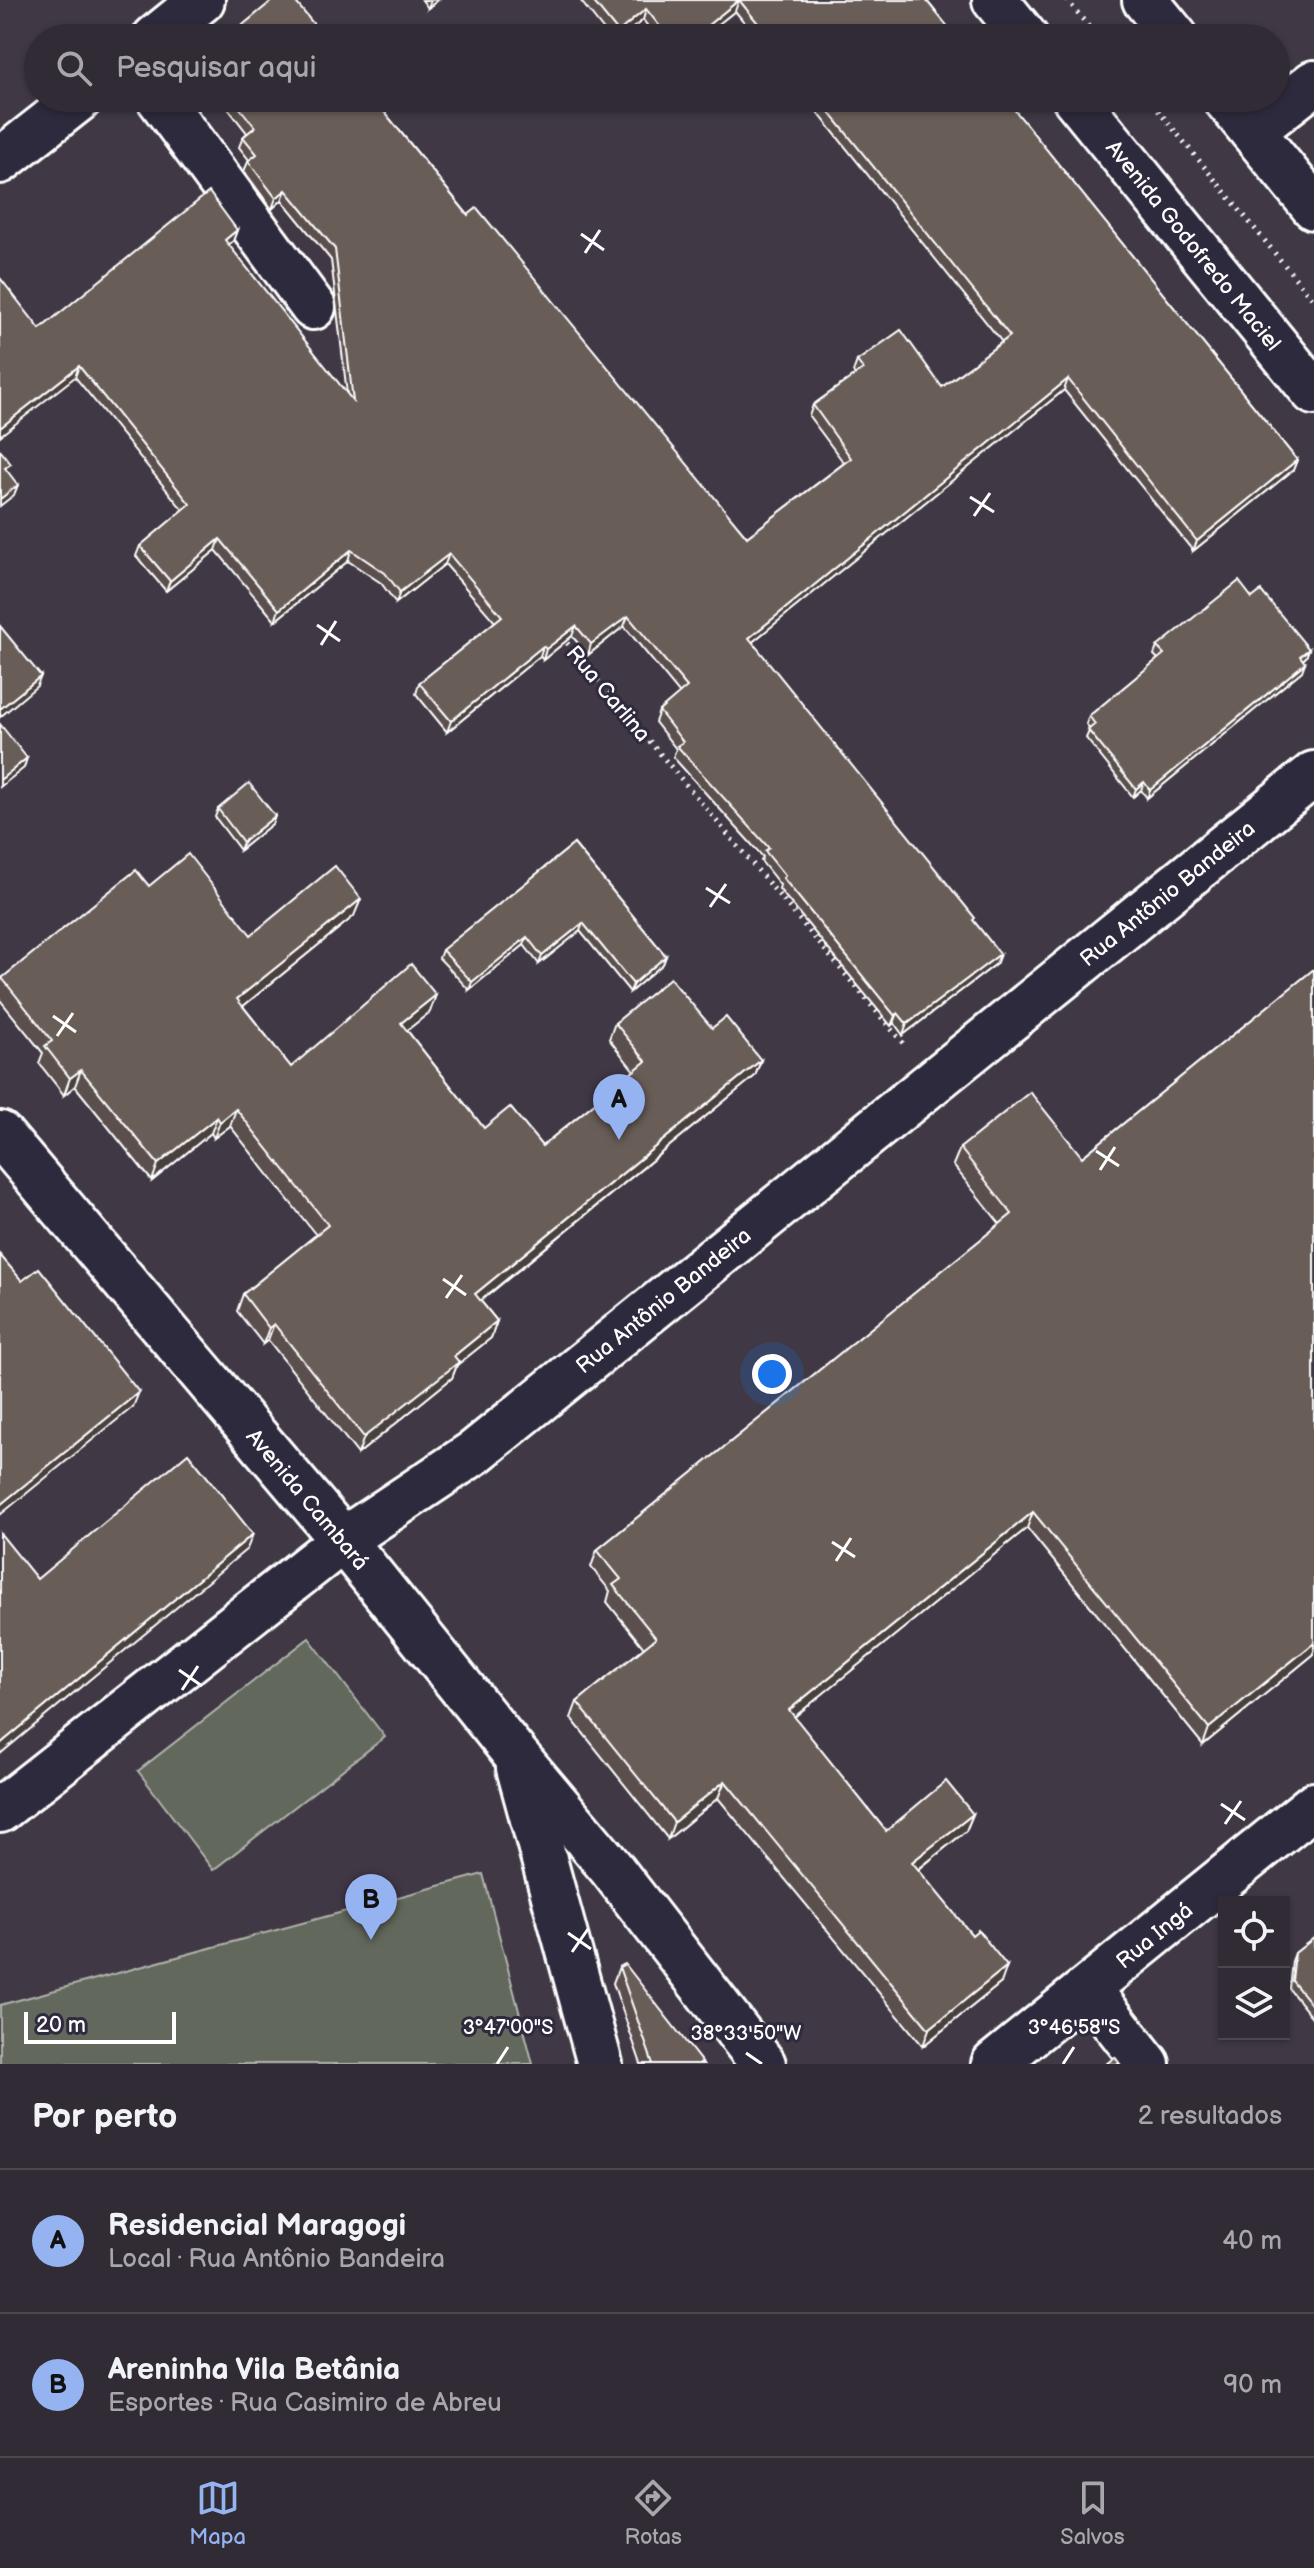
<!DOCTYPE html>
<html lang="pt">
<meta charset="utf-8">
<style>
body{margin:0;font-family:"Balsamiq Sans",sans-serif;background:#38333c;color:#f1f3f6}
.controls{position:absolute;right:24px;bottom:24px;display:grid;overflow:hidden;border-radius:0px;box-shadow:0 2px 6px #0004}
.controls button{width:72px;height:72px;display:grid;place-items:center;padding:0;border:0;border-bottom:2px solid #4b474f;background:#302b34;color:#f1f3f6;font:40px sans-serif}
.scale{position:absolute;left:24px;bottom:20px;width:152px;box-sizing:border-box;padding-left:8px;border:4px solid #fff;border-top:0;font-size:22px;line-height:28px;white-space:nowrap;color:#fff;-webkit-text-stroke:6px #2f2a3d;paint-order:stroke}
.you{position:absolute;left:772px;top:1374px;width:28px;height:28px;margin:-20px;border:6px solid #fff;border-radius:50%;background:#1a73e8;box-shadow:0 0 0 12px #1a73e833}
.badge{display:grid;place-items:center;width:52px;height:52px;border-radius:50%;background:#95b2f1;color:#111;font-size:26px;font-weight:700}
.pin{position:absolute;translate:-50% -66px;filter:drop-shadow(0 2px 4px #0008)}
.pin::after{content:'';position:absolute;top:42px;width:28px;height:24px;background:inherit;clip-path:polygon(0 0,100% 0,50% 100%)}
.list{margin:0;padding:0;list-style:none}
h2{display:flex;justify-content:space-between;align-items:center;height:104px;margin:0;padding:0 32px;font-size:34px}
h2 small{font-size:26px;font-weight:400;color:#a8a7ac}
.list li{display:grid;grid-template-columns:52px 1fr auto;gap:24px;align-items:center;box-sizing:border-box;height:144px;padding:0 32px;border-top:2px solid #4b474f}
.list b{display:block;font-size:30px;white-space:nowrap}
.list p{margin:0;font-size:26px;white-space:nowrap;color:#a8a7ac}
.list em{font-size:26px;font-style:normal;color:#a8a7ac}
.icon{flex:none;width:44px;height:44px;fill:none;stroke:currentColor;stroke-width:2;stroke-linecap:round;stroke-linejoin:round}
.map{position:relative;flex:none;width:1314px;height:2064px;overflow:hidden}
.search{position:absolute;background:#302b34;box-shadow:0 2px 6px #0004;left:24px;right:24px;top:24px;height:88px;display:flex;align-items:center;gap:20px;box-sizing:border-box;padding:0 28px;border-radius:44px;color:#a8a7ac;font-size:30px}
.sheet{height:392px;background:#302b34}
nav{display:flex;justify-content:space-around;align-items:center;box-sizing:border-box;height:112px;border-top:2px solid #4b474f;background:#302b34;font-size:22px;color:#a8a7ac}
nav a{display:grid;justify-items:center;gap:4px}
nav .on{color:#95b2f1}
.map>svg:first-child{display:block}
</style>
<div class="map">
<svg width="1314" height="2064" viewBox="0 0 1314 2064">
<rect width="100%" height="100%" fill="#403945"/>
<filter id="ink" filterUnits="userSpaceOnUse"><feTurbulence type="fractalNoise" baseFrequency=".0125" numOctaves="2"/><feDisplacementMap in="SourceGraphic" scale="16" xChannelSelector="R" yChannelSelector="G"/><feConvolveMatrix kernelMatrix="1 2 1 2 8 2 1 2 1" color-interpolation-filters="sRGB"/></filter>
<g filter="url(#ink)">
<g fill="#63685b" stroke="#b1b4ad" stroke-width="2">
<polygon points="309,1638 385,1737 213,1870 138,1771"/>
<polygon points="483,1874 533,2064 0,2064 0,2005"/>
</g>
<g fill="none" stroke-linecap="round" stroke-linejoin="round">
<g stroke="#fff" stroke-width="50">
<g id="minor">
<polyline points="159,98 313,307"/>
<polyline points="1252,131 1314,83"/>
<polyline points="0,1134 343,1540 515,1754 611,1868 763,2064"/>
<polyline points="519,1768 600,2064"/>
<polyline points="0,1810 343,1540 475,1452 1314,774"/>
<polyline points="1088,1989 1147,2064"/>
<polyline points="994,2064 1314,1805"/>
</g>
</g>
<g stroke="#fff" stroke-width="50">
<g id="tertiary">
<polyline points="155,38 202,0"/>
<polyline points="0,161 80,98"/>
</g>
</g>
<g stroke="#fff" stroke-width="50">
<g id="primary">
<polyline points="995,0 1026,38"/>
<polyline points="1145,0 1176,38"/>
<polyline points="1075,98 1314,392"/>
<polyline points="1225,98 1314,207"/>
</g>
</g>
<g stroke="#fff" stroke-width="5" stroke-dasharray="2 6" stroke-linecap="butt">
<polyline points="1067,0 1098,38"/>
<polyline points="1148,98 1314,301"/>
<polyline points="562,637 903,1043"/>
</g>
<use href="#minor" stroke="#2f2a3d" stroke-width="44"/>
<use href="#tertiary" stroke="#2f2a3d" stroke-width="44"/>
<use href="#primary" stroke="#2f2a3d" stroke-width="44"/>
</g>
<g fill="#5a504d" stroke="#fff" stroke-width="2">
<polygon points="422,0 438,0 428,8"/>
<polygon points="580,0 926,0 957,38 757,38 735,11 701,38 657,38 643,20 620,38 610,38"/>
<polygon points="220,98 373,98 468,215 747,537 844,463 809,416 813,405 855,375 853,372 857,361 942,387 1002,342 806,98 1005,98 1297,460 1293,470 1193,551 1064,390 752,642 1000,954 996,964 903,1035 894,1023 891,1026 779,889 780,885 761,861 763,857 673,757 676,749 655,722 659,711 680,694 624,626 588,655 572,636 543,660 540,656 447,732 416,694 419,683 495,622 445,564 396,603 381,583 348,561 275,621 216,550 166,591 136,556 140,546 183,510 75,377 40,329 237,230 233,241 228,245 347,394 331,260 282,200 272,209 244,171 249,160 239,147 243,137 247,133"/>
<polygon points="1252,598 1309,649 1306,657 1303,660 1302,671 1147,798 1141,790 1133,797 1086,738 1090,729 1086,724 1089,716 1158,659 1154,655 1157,647"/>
<polygon points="218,809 275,816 272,824 240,850 215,817"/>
<polygon points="574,844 666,956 663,964 630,992 580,931 539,964 524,945 469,990 439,958 442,950"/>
<polygon points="149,886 251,935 354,916 243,1006 291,1067 430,1012 407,1030 484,1128 542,1146 634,1071 609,1039 615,1023 712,1028 761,1060 755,1076 481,1301 497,1321 491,1338 457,1365 452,1378 358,1454 268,1340 263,1344 237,1311 243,1294 316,1235 230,1126 214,1138 211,1133 152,1181 75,1086 64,1095 39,1063 43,1053 0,1000 0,983 2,978"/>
<polygon points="1314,969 1314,1654 1203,1745 1027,1528 794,1717 886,1831 973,1814 966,1831 918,1870 1001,1983 923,2046 718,1798 668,1839 571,1718 577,1702 644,1648 607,1602 610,1591 591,1567 597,1550 1000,1224 953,1165 960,1148 1082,1157"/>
<polygon points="1314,1938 1314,2020 1289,1989 1292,1961 1295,1953"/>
<polygon points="619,1967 703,2064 641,2064 613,1983"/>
</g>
<g fill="#4a413e" stroke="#fff" stroke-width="2">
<polygon points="431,0 438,0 428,8"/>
<polygon points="739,0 735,11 701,38 692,38"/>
<polygon points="646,9 643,20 620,38 616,38 618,32"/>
<polygon points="286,190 282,200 272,209 276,198"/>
<polygon points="237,230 233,241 221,251 225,240"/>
<polygon points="79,366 75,377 0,436 0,428"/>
<polygon points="1068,379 1064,390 745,648 749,638"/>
<polygon points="1297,460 1293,470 1193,551 1197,541"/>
<polygon points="18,485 14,495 0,506 0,499"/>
<polygon points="220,539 216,550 166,591 170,581"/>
<polygon points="351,550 348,561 275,621 279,610"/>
<polygon points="449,554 445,564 396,603 400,592"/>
<polygon points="628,616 624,626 588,655 591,644"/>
<polygon points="576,626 572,636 543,660 546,649"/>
<polygon points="543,646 540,656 447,732 451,721"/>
<polygon points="1309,649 1306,657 1297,664 1300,656"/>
<polygon points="1305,663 1302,671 1147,798 1150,790"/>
<polygon points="41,676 37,686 0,717 0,709"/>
<polygon points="27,758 24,768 0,787 0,780"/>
<polygon points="1144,782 1141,790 1133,797 1136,789"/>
<polygon points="275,816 272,824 240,850 243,842"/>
<polygon points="361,899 354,916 231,1016 237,999"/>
<polygon points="583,923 580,931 539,964 542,956"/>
<polygon points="527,937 524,945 469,990 472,982"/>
<polygon points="1000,954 996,964 903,1035 907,1024"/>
<polygon points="666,956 663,964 630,992 633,984"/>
<polygon points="436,995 430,1012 395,1040 401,1023"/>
<polygon points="898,1013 894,1023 891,1026 895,1016"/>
<polygon points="761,1060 755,1076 469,1310 475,1294"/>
<polygon points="81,1070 75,1086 64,1095 70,1078"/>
<polygon points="236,1109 230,1126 214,1138 220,1122"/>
<polygon points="217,1117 211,1133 152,1181 158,1164"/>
<polygon points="497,1321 491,1338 457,1365 452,1378 358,1454 364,1437 454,1356"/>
<polygon points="274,1324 268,1340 263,1344 269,1328"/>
<polygon points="139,1392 133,1407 0,1515 0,1505"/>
<polygon points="1033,1512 1027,1528 782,1727 789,1710"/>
<polygon points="253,1534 247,1549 0,1754 0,1744"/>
<polygon points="1314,1643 1314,1654 1203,1745 1209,1728"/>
<polygon points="725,1781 718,1798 668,1839 674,1822"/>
<polygon points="973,1814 966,1831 906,1879 912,1862"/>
<polygon points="1007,1966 1001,1983 923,2046 929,2029"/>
</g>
<g fill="#695d59" stroke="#fff" stroke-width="2">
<polygon points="273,0 294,0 325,38 227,38"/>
<polygon points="592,0 926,0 957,38 770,38 739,0 692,38 669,38 646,9 618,32"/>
<polygon points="232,98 373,98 468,215 477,208 747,537 851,458 813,405 863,369 857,361 901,330 942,387 1010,336 818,98 1005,98 1297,460 1197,541 1068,379 749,638 975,918 973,920 1000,954 907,1024 898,1013 895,1016 783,878 785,876 765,851 769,848 677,746 683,742 659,711 687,687 628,616 591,644 576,626 546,649 543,646 451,721 419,683 502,616 449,554 400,592 385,573 351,550 279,610 220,539 170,581 140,546 190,504 79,366 0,428 0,278 40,329 209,192 237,230 225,240 353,401 335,249 286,190 276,198 248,161 257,154 243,137 255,127"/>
<polygon points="0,450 11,464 5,468 18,485 0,499"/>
<polygon points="1239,581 1252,598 1261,591 1309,649 1300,656 1305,663 1150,790 1144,782 1136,789 1088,730 1095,724 1089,716 1164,654 1157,647"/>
<polygon points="0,626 41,676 0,709"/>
<polygon points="0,724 27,758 0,780"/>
<polygon points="249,783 275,816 243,842 218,809"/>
<polygon points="574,844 666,956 633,984 583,923 542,956 527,937 472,982 442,950"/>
<polygon points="188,854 251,935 335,866 361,899 237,999 291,1067 411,964 436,995 401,1023 484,1128 510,1107 542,1146 646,1061 615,1023 670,978 712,1028 726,1017 761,1060 475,1294 497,1321 454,1356 459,1362 364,1437 274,1324 269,1328 243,1294 328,1225 236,1109 220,1122 217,1117 158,1164 81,1070 70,1078 45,1046 52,1041 2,978 136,870 149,886"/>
<polygon points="1314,969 1314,1643 1209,1728 1033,1512 789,1710 886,1831 946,1781 973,1814 912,1862 972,1935 978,1930 1007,1966 929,2029 725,1781 674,1822 577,1702 656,1638 613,1585 621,1579 597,1550 1012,1214 960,1148 1030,1092 1082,1157"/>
<polygon points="0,1255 22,1281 39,1268 139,1392 0,1505"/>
<polygon points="188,1453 253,1534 0,1744 0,1533 37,1579"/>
<polygon points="1314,1938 1314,2008 1292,1981 1295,1953"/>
<polygon points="625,1964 703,2064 653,2064 619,1967"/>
<polygon points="1115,2057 1120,2064 1106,2064"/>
</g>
</g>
<path fill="none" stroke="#fff" stroke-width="3" d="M581,234L604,250M585,253L600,230M970,497L994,512M974,516L990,493M317,625L340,641M321,645L336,621M706,888L730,903M710,907L726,884M53,1016L76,1032M57,1036L73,1013M1096,1151L1119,1166M1100,1170L1115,1147M443,1279L466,1295M446,1298L462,1275M832,1542L855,1557M836,1561L851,1538M179,1670L202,1686M182,1690L198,1666M1221,1804L1245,1820M1225,1824L1241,1801M568,1933L591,1949M572,1952L588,1929M746,2053L762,2064M497,2064L508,2047M1063,2064L1074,2047"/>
<g text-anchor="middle" stroke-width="6" stroke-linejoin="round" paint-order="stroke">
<g font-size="22" fill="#fff" stroke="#2f2a3d">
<text transform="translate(1194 245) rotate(51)" y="8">Avenida Godofredo Maciel</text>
<text transform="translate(609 693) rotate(50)" y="8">Rua Carlina</text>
<text transform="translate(1167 893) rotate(-39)" y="8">Rua Antônio Bandeira</text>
<text transform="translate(663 1300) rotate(-39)" y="8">Rua Antônio Bandeira</text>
<text transform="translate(308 1499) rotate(50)" y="8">Avenida Cambará</text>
<text transform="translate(1154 1935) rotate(-39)" y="8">Rua Ingá</text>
</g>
</g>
<g font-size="20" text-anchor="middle" fill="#fff" stroke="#2f2a3d" stroke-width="6" stroke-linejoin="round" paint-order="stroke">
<text x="508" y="2034">3°47'00"S</text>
<text x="1074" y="2034">3°46'58"S</text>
<text x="746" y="2040">38°33'50"W</text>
</g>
</svg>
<div class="controls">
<button><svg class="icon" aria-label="locate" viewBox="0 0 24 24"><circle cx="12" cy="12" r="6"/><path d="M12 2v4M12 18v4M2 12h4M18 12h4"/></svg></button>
<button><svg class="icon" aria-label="layers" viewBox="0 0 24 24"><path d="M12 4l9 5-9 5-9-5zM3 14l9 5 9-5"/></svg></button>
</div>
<div class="scale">20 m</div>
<div class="you"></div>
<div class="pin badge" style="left:619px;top:1140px">A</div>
<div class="pin badge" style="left:371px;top:1940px">B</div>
<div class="search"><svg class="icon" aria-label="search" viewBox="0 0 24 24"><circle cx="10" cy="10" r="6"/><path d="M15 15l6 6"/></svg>Pesquisar aqui</div>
</div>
<section class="sheet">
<h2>Por perto<small>2 resultados</small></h2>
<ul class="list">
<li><span class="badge">A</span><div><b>Residencial Maragogi</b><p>Local · Rua Antônio Bandeira</p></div><em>40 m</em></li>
<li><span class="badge">B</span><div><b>Areninha Vila Betânia</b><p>Esportes · Rua Casimiro de Abreu</p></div><em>90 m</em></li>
</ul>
</section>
<nav>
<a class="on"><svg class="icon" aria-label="map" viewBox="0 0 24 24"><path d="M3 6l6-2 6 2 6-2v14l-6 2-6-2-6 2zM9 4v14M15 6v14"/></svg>Mapa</a>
<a><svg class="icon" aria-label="directions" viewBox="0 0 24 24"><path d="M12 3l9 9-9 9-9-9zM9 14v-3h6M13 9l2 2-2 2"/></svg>Rotas</a>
<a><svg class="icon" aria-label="saved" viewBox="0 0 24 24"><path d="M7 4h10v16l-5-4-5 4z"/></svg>Salvos</a>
</nav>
